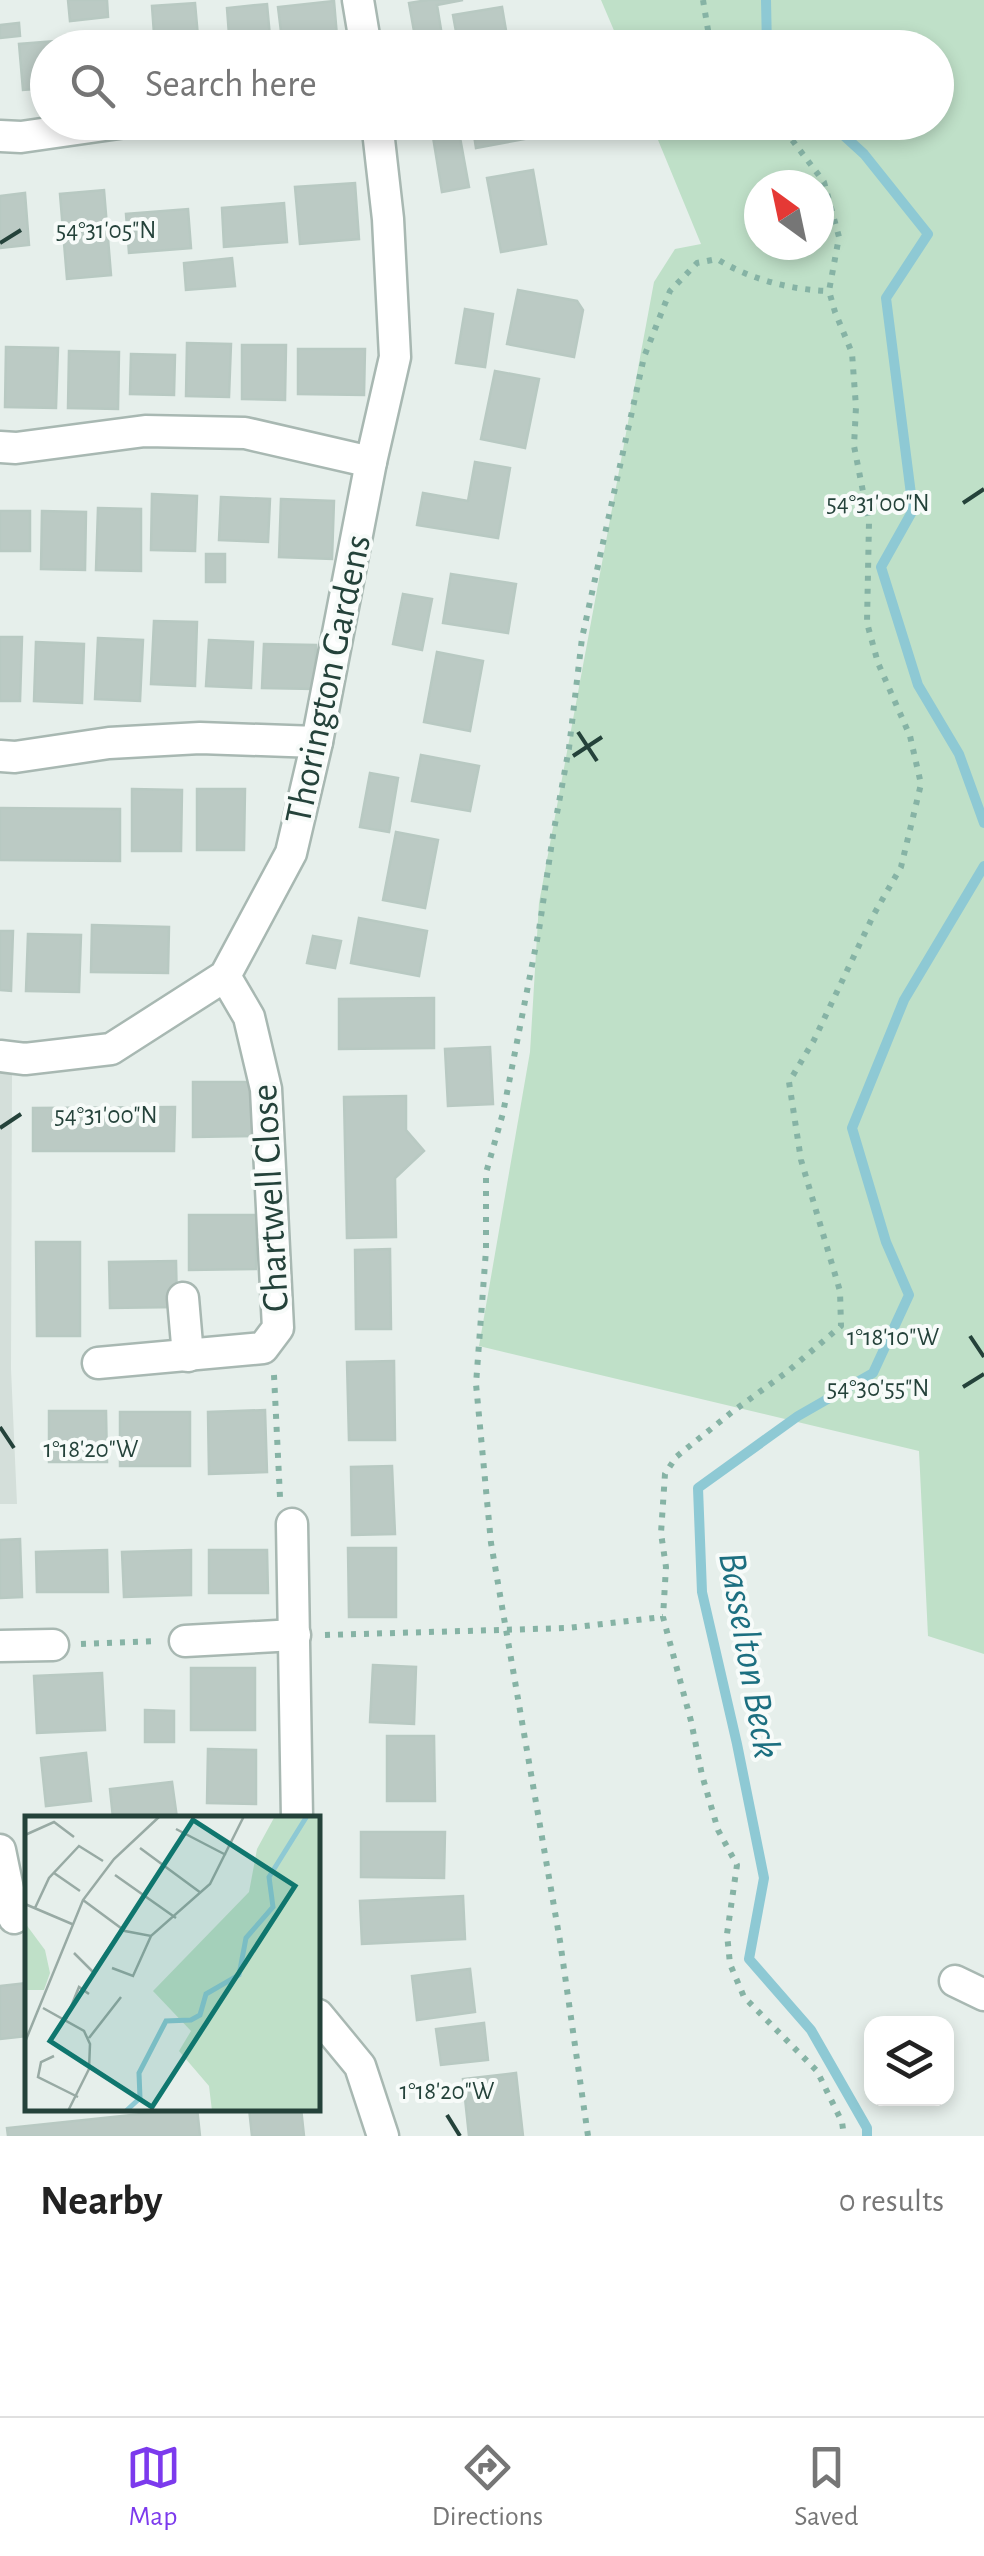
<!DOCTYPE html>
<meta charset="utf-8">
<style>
body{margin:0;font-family:"Alegreya Sans",sans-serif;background:#f2f2f2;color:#222}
.controls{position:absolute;right:30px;bottom:30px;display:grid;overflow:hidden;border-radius:20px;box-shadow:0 5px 15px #0003}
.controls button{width:90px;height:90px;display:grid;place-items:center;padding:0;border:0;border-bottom:2px solid #e0e0e0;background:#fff;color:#222;font:50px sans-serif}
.compass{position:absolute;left:744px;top:170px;width:90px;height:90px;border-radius:50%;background:#fff;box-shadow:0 5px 15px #0003;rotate:327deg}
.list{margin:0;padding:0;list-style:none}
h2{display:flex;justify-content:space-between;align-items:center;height:130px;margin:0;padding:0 40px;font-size:42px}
h2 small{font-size:32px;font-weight:400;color:#767676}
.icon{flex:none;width:55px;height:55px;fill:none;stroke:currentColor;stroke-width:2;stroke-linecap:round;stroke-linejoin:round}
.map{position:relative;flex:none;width:984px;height:2136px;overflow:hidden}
.search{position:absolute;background:#fff;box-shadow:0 5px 15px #0003;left:30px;right:30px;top:30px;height:110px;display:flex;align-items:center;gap:25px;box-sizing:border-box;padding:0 35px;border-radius:55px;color:#767676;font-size:38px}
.sheet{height:280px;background:#fff}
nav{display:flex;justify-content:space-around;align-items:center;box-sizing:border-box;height:140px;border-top:2px solid #e0e0e0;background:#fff;font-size:28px;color:#767676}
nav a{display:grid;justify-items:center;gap:5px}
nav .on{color:#7c3aed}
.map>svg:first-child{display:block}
</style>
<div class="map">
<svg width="984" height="2136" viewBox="0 0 984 2136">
<rect width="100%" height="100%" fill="#e6efeb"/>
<polygon fill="#d4dfda" points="0,1072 12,1075 11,1369 17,1504 0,1504"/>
<path fill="#bfe0c8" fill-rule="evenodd" d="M601,0H984V1654L928,1636L919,1451L479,1346L530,1052L539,903L654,282L675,249L701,244L651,123L936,122V48L621,47ZM759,185H819V245H759Z"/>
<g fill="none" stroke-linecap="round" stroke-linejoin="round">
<g stroke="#8ec9d4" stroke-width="10">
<polyline points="766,0 767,48"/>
<polyline points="829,122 864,154 928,234 886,298 913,510 881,567 918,685 959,754 984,823"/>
<polyline points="867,2136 867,2128 811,2030 749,1959 764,1878 737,1744 702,1592 698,1488 798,1416 873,1373 909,1295 886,1242 852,1128 904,1000 984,866"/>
</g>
</g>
<g fill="#bbcac4" stroke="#b8c9c2" stroke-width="2.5">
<polygon points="68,0 107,0 108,17 70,21"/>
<polygon points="428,0 463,0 437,5 444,48 417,48 409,3"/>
<polygon points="334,1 338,48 283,48 278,7"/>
<polygon points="195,3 199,48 155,48 152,6"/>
<polygon points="267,4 271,48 230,48 227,8"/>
<polygon points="502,7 509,48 459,48 453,15"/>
<polygon points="19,23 20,36 0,38 0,25"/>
<polygon points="137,35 137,48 87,48 86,39"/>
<polygon points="68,40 69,48 48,48 48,88 23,90 19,44"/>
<polygon points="472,122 539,122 541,136 476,148"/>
<polygon points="459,132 469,187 442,192 433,137"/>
<polygon points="533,170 546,244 501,252 487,178"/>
<polygon points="355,183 359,239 300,244 295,187"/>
<polygon points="104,190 111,275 67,279 60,194"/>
<polygon points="25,193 29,245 0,248 0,196"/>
<polygon points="284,203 287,242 224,247 222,208"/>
<polygon points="188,209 191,248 129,253 126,214"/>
<polygon points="232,258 235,286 186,290 184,263"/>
<polygon points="518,290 577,301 583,310 574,357 507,344"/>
<polygon points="465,309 493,314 485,367 456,363"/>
<polygon points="187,343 231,344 229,397 186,396"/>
<polygon points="242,345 286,345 285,400 242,399"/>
<polygon points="6,347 58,348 56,408 5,407"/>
<polygon points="298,349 365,349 364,395 298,394"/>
<polygon points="69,351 119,352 118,409 68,408"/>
<polygon points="131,354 175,355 174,395 130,394"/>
<polygon points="495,371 539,379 525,448 481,439"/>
<polygon points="475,462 510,468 498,538 417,525 423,493 468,501"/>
<polygon points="152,494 197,496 195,551 151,550"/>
<polygon points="221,497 270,499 268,542 219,540"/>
<polygon points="281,499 334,501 332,559 279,557"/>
<polygon points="98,508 141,509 141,571 96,570"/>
<rect x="0" y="511" width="30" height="40"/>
<polygon points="42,511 86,512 85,570 41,569"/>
<rect x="206" y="554" width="19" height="28"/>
<polygon points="451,574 516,584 508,633 443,623"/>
<polygon points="403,594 432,599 422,650 393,644"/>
<polygon points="154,621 197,622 195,686 151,684"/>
<polygon points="0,637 22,637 20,701 0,701"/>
<polygon points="98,638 143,640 140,701 95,699"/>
<polygon points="209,640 253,642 251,688 206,686"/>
<polygon points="36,642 84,644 82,703 34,701"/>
<polygon points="264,644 316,645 314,689 262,688"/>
<polygon points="437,652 483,661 470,731 424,722"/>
<polygon points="421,755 479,766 470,811 412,801"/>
<polygon points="370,773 398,778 389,832 360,827"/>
<polygon points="132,789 182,790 181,851 132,851"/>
<polygon points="197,789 245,789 244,850 197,850"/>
<polygon points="0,808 120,809 120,861 0,860"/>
<polygon points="396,832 438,840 425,908 383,900"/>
<polygon points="359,918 427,931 419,976 351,963"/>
<polygon points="92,925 169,927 168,973 91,972"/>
<polygon points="0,931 13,931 11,991 0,990"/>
<polygon points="28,934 81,935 79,992 26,991"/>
<polygon points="313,936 341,941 335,968 307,963"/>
<polygon points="434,998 434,1048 339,1049 339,999"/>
<polygon points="490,1047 493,1104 448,1106 445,1049"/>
<polygon points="193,1082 258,1082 258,1136 193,1137"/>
<polygon points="406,1096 406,1130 424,1151 395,1178 396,1237 347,1238 344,1097"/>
<polygon points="175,1107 174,1151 33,1151 33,1108"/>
<polygon points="189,1215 256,1215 256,1269 189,1270"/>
<polygon points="36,1242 80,1242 80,1336 37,1336"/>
<polygon points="390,1249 391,1329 356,1329 355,1250"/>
<polygon points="176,1261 177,1307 110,1308 109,1262"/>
<polygon points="394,1361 395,1440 349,1440 347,1362"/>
<polygon points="265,1410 267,1472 209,1474 208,1412"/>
<polygon points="49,1411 106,1411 107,1462 49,1462"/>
<rect x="120" y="1412" width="70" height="54"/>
<polygon points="392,1466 395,1534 352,1535 351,1467"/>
<polygon points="20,1539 22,1597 0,1598 0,1540"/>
<polygon points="348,1548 396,1548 396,1617 349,1617"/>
<polygon points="107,1550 108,1592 37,1592 36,1552"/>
<polygon points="191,1550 191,1595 124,1597 122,1552"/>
<polygon points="209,1550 267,1550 268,1593 209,1593"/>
<polygon points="373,1665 416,1667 414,1724 370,1722"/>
<rect x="191" y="1668" width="64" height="62"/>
<polygon points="102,1673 105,1730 37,1733 34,1676"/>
<polygon points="145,1710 174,1711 174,1742 145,1742"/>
<polygon points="387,1736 434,1736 435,1801 387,1801"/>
<polygon points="208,1749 256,1750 256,1804 207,1803"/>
<polygon points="86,1753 91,1801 46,1806 41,1758"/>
<polygon points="172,1782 177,1818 113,1818 110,1789"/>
<polygon points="361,1832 445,1832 444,1878 361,1877"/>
<polygon points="463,1896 465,1939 362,1944 360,1901"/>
<polygon points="470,1969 475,2012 417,2020 412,1976"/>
<polygon points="28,1983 28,2036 0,2039 0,1986"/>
<polygon points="484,2023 488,2060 441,2065 436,2029"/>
<polygon points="516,2073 523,2136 469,2136 463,2079"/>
<polygon points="197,2108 200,2136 8,2136 7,2128"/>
<polygon points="249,2108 301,2108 304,2136 252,2136"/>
</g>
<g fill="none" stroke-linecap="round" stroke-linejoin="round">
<g stroke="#a8b8b2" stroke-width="35">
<g id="minor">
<polyline points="358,0 366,48"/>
<polyline points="0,136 21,137 126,122"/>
<polyline points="0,447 16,448 145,431 245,433 371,462"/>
<polyline points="0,756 15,757 109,743 200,738 317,742"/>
<polyline points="0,1056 25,1059 111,1049 225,976 291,853 317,742 371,462 395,357 388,219 377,122"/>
<polyline points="183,1298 188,1356"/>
<polyline points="98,1363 263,1348 278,1328 266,1089 249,1017 225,976"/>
<polyline points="292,1524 297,1818"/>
<polyline points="185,1641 295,1635"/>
<polyline points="0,1646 53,1645"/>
<polyline points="0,1850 14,1918"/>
<polyline points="955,1981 984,1995"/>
<polyline points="318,2015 360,2066 383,2136"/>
</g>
</g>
<g stroke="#86b3a5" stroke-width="6" stroke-dasharray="5 8" stroke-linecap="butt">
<polyline points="703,0 711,48"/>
<polyline points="774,122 786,132 824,182 839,237 829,291 835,312 852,353 856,407 854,446 869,522 867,623 878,663 910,736 921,784 901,867 874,914 814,1040 789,1082 801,1160 840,1291 841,1326 787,1372 732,1412 676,1457 665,1474 661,1533 666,1567 663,1617 691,1721 702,1775 718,1830 737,1865 727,1934 730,1964 744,1997 817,2071 842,2122 844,2136"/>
<polyline points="274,1375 280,1497"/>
<polyline points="325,1635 568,1628 663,1617"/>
<polyline points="81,1644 158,1641"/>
<path d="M588,2136L560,1941L491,1543L476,1384L486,1250V1173L503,1113L539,930L553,835L569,748L582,638L644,357L670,291L697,263L717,259C749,279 791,290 829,291"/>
</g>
<use href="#minor" stroke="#fff" stroke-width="30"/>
</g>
<path fill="none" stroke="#24423a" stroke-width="4" d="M0,243L21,230M963,503L984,489M578,732L597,761M573,756L602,737M0,1128L21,1114M970,1336L984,1357M963,1387L984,1374M0,1427L14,1448M447,2115L460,2136"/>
<g text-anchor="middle" stroke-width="8" stroke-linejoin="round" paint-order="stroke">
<g font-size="38" fill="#24423a" stroke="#f7fbf9">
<text transform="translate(327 679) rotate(-78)" y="13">Thorington Gardens</text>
<text transform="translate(269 1198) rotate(-93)" y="13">Chartwell Close</text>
</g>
<g font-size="40" font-style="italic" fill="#1c6f80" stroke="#f7fbf9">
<text transform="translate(751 1655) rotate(80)" y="14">Basselton Beck</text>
</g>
</g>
<g transform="translate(25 1816)">
<rect width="295" height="295" fill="#e6efeb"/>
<path d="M250,0H295V295H187L184,270L154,235L166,215L128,175L224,76L232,33ZM0,107L20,134L25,157L19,174H0Z" fill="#bfe0c8"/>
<path fill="none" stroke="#8ec9d4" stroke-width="5" d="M101,295L115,282L114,257L141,205L166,204L175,199L181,178L214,159L221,122L248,91L244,61L282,0"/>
<path fill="none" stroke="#98aaa4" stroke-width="2.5" d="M151,13L201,39M0,19L29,6L49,21M115,32L176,77M29,57L55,75M90,59L151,102M58,84L100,115L126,120L185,68L219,0M0,88L47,108M10,92L24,62L54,30L78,45M49,137L68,156L86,129M87,152L108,160L126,120M18,192L59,215L65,228L64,253L43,295M41,203L54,171L64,178M64,222L96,181M0,226L58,84L89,43L135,0M29,240L16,246L13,261L53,281"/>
<path fill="#0f766e" fill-opacity="0.15" stroke="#0f766e" stroke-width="5" d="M168,4L270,70L127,291L25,225Z"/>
<rect width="295" height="295" fill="none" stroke="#24423a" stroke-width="5"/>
</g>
<g font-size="25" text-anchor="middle" fill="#24423a" stroke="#f7fbf9" stroke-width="8" stroke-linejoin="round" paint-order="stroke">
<text x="106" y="238">54°31'05"N</text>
<text x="878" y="511">54°31'00"N</text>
<text x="106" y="1123">54°31'00"N</text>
<text x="893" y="1345">1°18'10"W</text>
<text x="878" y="1396">54°30'55"N</text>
<text x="91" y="1457">1°18'20"W</text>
<text x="447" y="2099">1°18'20"W</text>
</g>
</svg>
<div class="controls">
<button><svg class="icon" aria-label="layers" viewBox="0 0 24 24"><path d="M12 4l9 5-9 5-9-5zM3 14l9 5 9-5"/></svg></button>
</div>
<svg class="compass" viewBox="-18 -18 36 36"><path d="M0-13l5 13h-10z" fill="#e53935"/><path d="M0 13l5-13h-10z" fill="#767676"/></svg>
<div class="search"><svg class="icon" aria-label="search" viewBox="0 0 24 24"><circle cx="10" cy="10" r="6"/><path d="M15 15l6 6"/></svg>Search here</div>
</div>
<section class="sheet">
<h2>Nearby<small>0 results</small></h2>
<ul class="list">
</ul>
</section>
<nav>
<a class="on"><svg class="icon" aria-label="map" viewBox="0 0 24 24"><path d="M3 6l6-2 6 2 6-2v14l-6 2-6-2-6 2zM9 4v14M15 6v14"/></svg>Map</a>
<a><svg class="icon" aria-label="directions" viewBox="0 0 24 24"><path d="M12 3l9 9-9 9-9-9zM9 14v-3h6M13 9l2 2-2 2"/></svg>Directions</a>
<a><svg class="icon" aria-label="saved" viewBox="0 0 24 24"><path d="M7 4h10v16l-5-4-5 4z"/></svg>Saved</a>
</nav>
